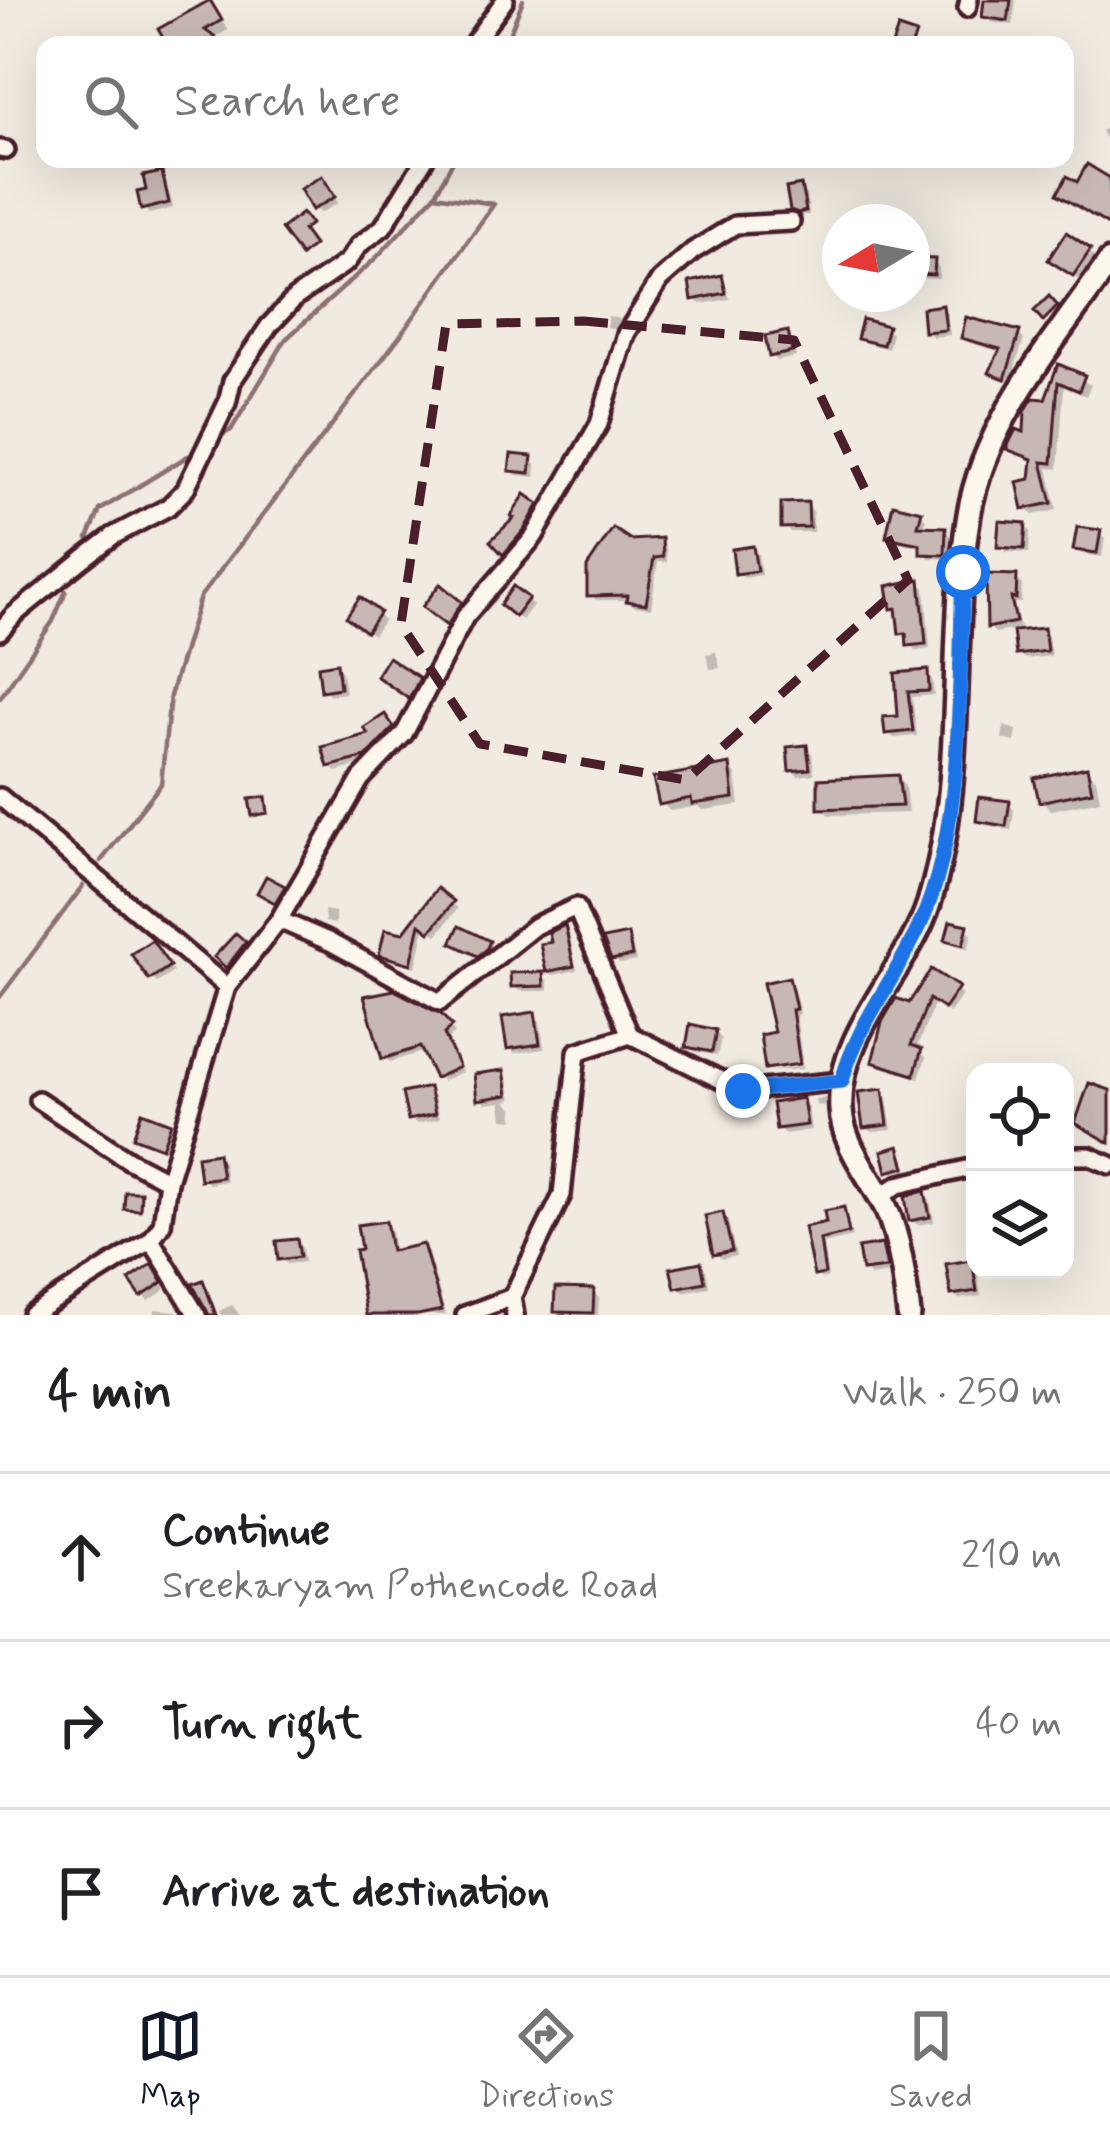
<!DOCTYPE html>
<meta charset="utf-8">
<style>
body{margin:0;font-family:Mynerve,sans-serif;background:#f2f2f2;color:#202124}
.controls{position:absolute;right:36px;bottom:36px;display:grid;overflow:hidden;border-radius:24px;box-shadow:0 12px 48px #0002}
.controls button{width:108px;height:108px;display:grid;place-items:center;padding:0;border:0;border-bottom:3px solid #e0e0e0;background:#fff;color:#202124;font:60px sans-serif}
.compass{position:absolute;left:822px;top:204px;width:108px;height:108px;border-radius:50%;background:#fff;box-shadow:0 12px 48px #0002;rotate:260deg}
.stop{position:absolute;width:36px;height:36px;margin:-27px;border:9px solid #1a73e8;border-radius:50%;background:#fff}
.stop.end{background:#1a73e8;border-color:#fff;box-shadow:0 3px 12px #0008}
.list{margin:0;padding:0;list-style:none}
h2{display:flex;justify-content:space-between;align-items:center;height:156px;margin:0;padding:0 48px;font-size:51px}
h2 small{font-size:39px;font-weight:400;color:#757577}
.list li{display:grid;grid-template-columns:78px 1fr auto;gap:36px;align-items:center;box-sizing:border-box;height:168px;padding:0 48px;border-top:3px solid #e0e0e0}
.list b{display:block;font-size:45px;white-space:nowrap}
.list p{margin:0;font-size:39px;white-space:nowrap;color:#757577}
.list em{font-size:39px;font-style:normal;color:#757577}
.icon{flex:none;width:66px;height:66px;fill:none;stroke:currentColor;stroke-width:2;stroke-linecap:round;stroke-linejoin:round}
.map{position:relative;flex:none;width:1110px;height:1315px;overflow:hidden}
.search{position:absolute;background:#fff;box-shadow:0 12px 48px #0002;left:36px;right:36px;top:36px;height:132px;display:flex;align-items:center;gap:30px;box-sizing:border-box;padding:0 42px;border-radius:24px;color:#757577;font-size:45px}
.sheet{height:660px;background:#fff}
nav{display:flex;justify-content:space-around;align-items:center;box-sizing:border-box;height:168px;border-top:3px solid #e0e0e0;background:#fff;font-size:33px;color:#757577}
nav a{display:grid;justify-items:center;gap:6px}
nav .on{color:#111827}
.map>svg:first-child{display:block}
</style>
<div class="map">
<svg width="1110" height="1315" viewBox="0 0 1110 1315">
<rect width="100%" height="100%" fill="#f0eae0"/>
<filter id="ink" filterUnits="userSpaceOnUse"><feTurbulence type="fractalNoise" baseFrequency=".00833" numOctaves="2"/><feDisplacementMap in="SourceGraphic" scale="24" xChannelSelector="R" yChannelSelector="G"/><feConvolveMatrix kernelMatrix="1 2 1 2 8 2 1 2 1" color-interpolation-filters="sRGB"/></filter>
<g filter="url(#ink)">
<g fill="#0003">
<polygon points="987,0 1016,0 1013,25 991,22 985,16"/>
<polygon points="209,3 228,30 212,39 220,45 170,45"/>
<polygon points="1108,127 1110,128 1110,147 1101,131"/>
<polygon points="161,175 166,181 173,208 149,214 144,208"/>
<polygon points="327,185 338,203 320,213 314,208"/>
<polygon points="800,189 806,194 809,215 799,215 793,209"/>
<polygon points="1089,251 1094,257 1079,280 1057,265"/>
<polygon points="912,261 934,262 939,268 939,279 912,278"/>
<polygon points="721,279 730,299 701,304 695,299"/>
<polygon points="942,309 947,314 950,335 933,337 927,331"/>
<polygon points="608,316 619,319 616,330 607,327"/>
<polygon points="886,328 892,334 888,349 866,343 860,338"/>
<polygon points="1018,334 1024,339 1010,383 993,372 1002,352 970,343 964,338"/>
<polygon points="787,335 792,340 796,357 777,361 771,355"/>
<polygon points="1060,368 1091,385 1086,396 1064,387 1058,469 1048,468 1057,510 1033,515 1026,508 1034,462 1009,448 1026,436 1047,402"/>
<polygon points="530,459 536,465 535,477 517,475 512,470"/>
<polygon points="807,505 813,511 813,532 790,532 784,527"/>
<polygon points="537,506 543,512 511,557 494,541"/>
<polygon points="920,514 926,519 924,529 945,530 950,536 949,559 929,558 923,548 895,541 890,536"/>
<polygon points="1025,526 1030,531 1029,553 1006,552 1000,546"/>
<polygon points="1099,533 1105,539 1102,557 1082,554 1077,549"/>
<polygon points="660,542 666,547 667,562 658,562 651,608 634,606 628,600 596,600 590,594 630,543"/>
<polygon points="752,549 758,554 761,575 744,578 738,572"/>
<polygon points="1016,578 1022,584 1021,603 1014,603 1020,628 995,633 990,627"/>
<polygon points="919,582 925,588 930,649 916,651 902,633 900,614 894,608"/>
<polygon points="527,600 533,605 522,620 509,610"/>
<polygon points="460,604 466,609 453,629 432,613"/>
<polygon points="378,615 384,620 373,635 355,622"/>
<polygon points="1042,631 1048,636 1051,656 1025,659 1019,654"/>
<polygon points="716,652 720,668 710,669 706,654"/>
<polygon points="336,666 342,672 345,693 330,695 324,689"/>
<polygon points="927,674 932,679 934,695 912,697 917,736 894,738 888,732 901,718 899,676"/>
<polygon points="418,680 424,686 415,702 386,681"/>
<polygon points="390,723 398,734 371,761 336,772 330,766"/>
<polygon points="1004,726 1017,730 1015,742 1002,739"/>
<polygon points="806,748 812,754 814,774 798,776 792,770"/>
<polygon points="729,767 736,775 740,805 703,810 698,806 670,811 662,803"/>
<polygon points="1086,770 1096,779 1100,800 1051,810 1042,800"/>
<polygon points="897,778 905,786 908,813 829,815 821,807"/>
<polygon points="1008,804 1014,810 1011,830 985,825 979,820"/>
<polygon points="438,892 458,908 437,935 425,927 416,967 388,960 383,954 404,936"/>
<polygon points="324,910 335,912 335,924 325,922"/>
<polygon points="966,928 972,934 968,949 949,939"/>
<polygon points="565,929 569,933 577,970 553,975 548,970 554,944"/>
<polygon points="237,937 250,950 233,971 218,957"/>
<polygon points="627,938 632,943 636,961 620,964 614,958"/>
<polygon points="454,942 488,943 494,949 485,960"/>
<polygon points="157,949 173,972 157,983 151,978"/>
<polygon points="932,973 962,995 950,1013 935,1002 916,1050 926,1057 919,1078 881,1067 876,1061"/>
<polygon points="542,975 548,981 548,991 519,991 514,986"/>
<polygon points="788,981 793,986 800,1014 796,1015 802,1060 768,1066"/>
<polygon points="534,1015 540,1021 544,1049 515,1053 510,1048"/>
<polygon points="439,1016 455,1033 447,1040 462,1072 442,1081 425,1051 390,1062 385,1058"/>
<polygon points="715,1032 721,1038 717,1056 694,1051 689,1046"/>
<polygon points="803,1066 804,1069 771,1071"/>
<polygon points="503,1073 508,1079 512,1100 506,1101 513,1108 514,1120 503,1119 501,1102 486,1104 480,1099"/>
<polygon points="428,1090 434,1096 439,1119 417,1124 411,1119"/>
<polygon points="882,1092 887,1098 892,1130 872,1132 866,1127"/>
<polygon points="826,1098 827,1106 816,1105 815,1099"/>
<polygon points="802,1101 808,1107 811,1130 784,1134 779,1128"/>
<polygon points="169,1126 175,1131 167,1151 137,1136"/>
<polygon points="898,1150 909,1172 896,1176 890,1170"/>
<polygon points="217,1156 223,1162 226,1181 209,1184 203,1178"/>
<polygon points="924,1194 930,1200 934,1222 918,1225 912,1220"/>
<polygon points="843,1210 852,1237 823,1244 828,1277 822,1279 817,1274 807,1229 830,1224"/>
<polygon points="722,1216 728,1221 736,1256 722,1259 716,1254"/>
<polygon points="385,1224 391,1230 394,1253 422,1247 428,1253 446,1315 369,1315 359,1253"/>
<polygon points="296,1242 302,1248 304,1262 287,1264 281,1259"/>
<polygon points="881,1248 887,1253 891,1273 870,1276 864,1270"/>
<polygon points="971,1263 977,1270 981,1296 959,1299 954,1293"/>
<polygon points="700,1265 706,1270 709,1287 683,1292 678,1287"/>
<polygon points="157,1274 166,1289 149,1301 143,1295"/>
<polygon points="593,1292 599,1298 598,1315 562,1315 557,1310"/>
<polygon points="232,1305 240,1315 221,1315 219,1311"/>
<polygon points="155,1309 176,1311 180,1315 155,1315"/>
</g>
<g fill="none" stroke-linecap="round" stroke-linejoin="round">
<g stroke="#8c6f72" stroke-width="4.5">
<polyline points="505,45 523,0"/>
<polyline points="222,435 231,430 286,339 375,259 435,195"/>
<polyline points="88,538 100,510 188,456"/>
<polyline points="0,698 53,621 66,591"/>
<polyline points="101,861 161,784 170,696 200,597 400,336 494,204 435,195 454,159"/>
<polyline points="0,997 83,886"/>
</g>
</g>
<g fill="#c8b8b3" stroke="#4a1f2b" stroke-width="3">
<polygon points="210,0 222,20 205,30 225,45 167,45 158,29"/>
<polygon points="984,0 1011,0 1008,21 982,17"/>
<polygon points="898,28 916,34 912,45 892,45"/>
<polygon points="1087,164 1110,178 1110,226 1057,194 1067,176 1077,182"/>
<polygon points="162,172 169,203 141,210 137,192 146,190 143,176"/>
<polygon points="322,176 335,197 312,210 300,189"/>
<polygon points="801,185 806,211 798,213 790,210 786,188"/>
<polygon points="302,213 311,224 303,230 314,245 301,256 281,229"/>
<polygon points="1066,232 1091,249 1073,276 1048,260"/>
<polygon points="912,258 935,259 934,275 912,274"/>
<polygon points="722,275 726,293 692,300 689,282"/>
<polygon points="1049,296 1058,306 1043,321 1034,311"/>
<polygon points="943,305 946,330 924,332 922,308"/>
<polygon points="966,317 1020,331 1005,379 989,373 1000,349 961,338"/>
<polygon points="862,319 888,326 883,345 857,339"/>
<polygon points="788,331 792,352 769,357 765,336"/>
<polygon points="1058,364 1085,375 1079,391 1058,382 1052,463 1042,462 1052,503 1023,509 1017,482 1030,479 1032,459 1006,449 1016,429 1024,432 1025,411 1033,398 1045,399"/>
<polygon points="511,454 532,456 530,473 509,471"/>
<polygon points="525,494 539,504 524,530 503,555 490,541 514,518 511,516"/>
<polygon points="808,502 809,527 781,528 781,503"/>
<polygon points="893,504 922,511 918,526 946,527 945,555 920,554 920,544 886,537"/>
<polygon points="999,521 1026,523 1024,549 997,547"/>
<polygon points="1077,527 1101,530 1097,553 1073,550"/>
<polygon points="613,528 631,540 662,538 663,557 654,558 646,604 626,601 627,595 587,596 587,567"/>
<polygon points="753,546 757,571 735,574 732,549"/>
<polygon points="986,574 1017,575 1016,599 1011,598 1016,622 987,628"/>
<polygon points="920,579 926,644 907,646 906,633 899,634 896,608 891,609 887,586"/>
<polygon points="440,584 462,602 447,626 422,607"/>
<polygon points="513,586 529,598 515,617 500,605"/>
<polygon points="360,597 380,612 366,632 346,617"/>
<polygon points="1044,628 1047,651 1016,655 1013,631"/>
<polygon points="388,657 420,678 409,699 376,676"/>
<polygon points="337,663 340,688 321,691 318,666"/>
<polygon points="928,670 929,691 908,692 913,731 885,734 883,717 898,716 895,673"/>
<polygon points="385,714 394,727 366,757 328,767 322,747 368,734 364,728"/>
<polygon points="807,745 810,769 789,771 787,747"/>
<polygon points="730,764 734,798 692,804 691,798 659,805 653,778"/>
<polygon points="1087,767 1092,791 1039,802 1034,778"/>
<polygon points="898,775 902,806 818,809 818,779"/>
<polygon points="266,797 268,813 252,816 249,799"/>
<polygon points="979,797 1010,801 1006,826 976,821"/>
<polygon points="266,876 285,886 275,903 257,893"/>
<polygon points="437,888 454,901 430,932 420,924 411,964 379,955 385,929 403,933"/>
<polygon points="950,921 968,925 963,945 945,940"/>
<polygon points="565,925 574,966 546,972 540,944 551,942 549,933"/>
<polygon points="459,926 490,941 486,950 478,956 451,943"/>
<polygon points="236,933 246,942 226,968 214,957"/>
<polygon points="628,934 632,956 611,960 603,939"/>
<polygon points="152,940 170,966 149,980 131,954"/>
<polygon points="931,969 959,987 944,1009 929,999 911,1045 922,1049 914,1075 872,1062 882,1022 896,998 909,1003"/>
<polygon points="543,972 544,986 511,987 510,973"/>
<polygon points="789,977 796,1009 792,1010 800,1064 765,1069 760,1035 774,1032 763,983"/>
<polygon points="394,990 441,1014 452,1026 444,1034 459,1067 435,1078 420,1047 382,1059 364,996"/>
<polygon points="535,1012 540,1044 507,1049 502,1017"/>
<polygon points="690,1024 716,1030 712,1052 686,1047"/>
<polygon points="504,1070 508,1095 477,1100 474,1074"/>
<polygon points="1089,1083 1110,1090 1110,1143 1075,1123"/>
<polygon points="429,1087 435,1114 408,1120 402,1093"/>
<polygon points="883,1089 888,1125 863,1128 858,1092"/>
<polygon points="803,1098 807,1125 776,1129 772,1103"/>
<polygon points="142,1112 171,1123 162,1148 133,1137"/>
<polygon points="899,1146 905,1167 887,1172 882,1151"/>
<polygon points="218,1153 222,1177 200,1180 197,1156"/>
<polygon points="925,1191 930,1217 909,1221 905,1196"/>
<polygon points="125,1192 141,1192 140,1210 124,1209"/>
<polygon points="844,1207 849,1233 820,1240 825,1274 814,1276 804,1227 826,1222 824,1211"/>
<polygon points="723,1212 732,1251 713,1255 705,1216"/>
<polygon points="386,1221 391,1251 423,1244 442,1310 418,1315 366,1315 355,1250 361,1249 357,1225"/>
<polygon points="297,1239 300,1257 278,1260 276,1241"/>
<polygon points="882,1244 887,1268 862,1271 858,1248"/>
<polygon points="972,1260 977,1291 951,1295 946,1264"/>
<polygon points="701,1262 705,1282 675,1288 670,1268"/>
<polygon points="152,1264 163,1282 141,1297 129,1280"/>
<polygon points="203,1280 216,1315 209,1315 192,1284"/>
<polygon points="555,1288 594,1289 593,1313 554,1312"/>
</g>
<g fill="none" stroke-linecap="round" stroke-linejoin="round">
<g stroke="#4a1f2b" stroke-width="24">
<g id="minor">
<polyline points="967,8 969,0"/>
<polyline points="472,45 505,0"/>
<polyline points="0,149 6,150"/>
<polyline points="0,631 14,615 83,559 113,536 168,507 185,490 227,403 232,381 269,326 295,298 347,262 359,245 383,227 425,159"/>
<polyline points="0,797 227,987"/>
<polyline points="279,920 330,942 440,1002 535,926 576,907 630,1035 743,1091 842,1081"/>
<polyline points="38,1100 130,1161 168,1181 227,987 279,920 361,779 404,734 465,617 534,537 599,424 626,334 660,280 693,251 735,225 791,222"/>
<polyline points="1065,1156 1089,1156 1110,1165"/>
<polyline points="880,1197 898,1185 975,1167"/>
<polyline points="151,1240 197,1315"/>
<polyline points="31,1315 151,1240 162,1224 168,1181"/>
<polyline points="465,1315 512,1297"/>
<polyline points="515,1315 512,1297 562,1195 577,1052 630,1035"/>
</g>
</g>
<g stroke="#4a1f2b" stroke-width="30">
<path id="secondary" d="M909,1315C905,1282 900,1239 886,1208C871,1177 843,1146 841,1110C836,1033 907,972 929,903C968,775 947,643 969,514C985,420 1057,338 1110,261"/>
</g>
<use href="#minor" stroke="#fbf7ec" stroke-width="15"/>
<use href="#secondary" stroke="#fbf7ec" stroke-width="21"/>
</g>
</g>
<g fill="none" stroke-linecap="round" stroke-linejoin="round" filter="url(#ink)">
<path stroke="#1a73e8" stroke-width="15" d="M743,1091L842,1081C859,1018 904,969 927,908C964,811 959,676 963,572"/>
</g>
<path fill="none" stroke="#4a1f2b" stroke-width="9" stroke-dasharray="24 15" stroke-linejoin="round" d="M584,321L794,340L908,580L686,780L480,744L401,624L446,324Z"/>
</svg>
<div class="controls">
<button><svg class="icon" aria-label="locate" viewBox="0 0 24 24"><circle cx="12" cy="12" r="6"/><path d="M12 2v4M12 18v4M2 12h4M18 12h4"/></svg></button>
<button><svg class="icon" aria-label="layers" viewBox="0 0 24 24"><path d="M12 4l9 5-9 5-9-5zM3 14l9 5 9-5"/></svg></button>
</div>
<svg class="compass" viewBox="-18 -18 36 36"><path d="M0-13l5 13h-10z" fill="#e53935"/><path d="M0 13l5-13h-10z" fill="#757577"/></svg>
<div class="stop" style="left:963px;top:572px"></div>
<div class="stop end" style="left:743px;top:1091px"></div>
<div class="search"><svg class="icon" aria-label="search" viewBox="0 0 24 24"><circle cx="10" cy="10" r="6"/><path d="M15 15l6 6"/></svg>Search here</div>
</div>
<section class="sheet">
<h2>4 min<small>Walk · 250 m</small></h2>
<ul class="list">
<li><svg class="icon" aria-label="ahead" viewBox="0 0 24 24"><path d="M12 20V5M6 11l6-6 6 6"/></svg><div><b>Continue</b><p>Sreekaryam Pothencode Road</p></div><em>210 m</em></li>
<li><svg class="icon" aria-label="right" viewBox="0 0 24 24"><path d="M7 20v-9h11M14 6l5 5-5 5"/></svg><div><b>Turn right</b></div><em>40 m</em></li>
<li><svg class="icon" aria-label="arrive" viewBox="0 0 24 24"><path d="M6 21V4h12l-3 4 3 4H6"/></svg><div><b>Arrive at destination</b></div></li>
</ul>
</section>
<nav>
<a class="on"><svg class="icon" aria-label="map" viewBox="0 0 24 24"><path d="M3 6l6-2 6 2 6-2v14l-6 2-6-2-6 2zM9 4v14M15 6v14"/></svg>Map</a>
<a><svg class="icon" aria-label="directions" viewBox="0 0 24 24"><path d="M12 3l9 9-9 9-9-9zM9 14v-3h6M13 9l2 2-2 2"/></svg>Directions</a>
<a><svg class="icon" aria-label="saved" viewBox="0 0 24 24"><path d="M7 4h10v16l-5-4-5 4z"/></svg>Saved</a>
</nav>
